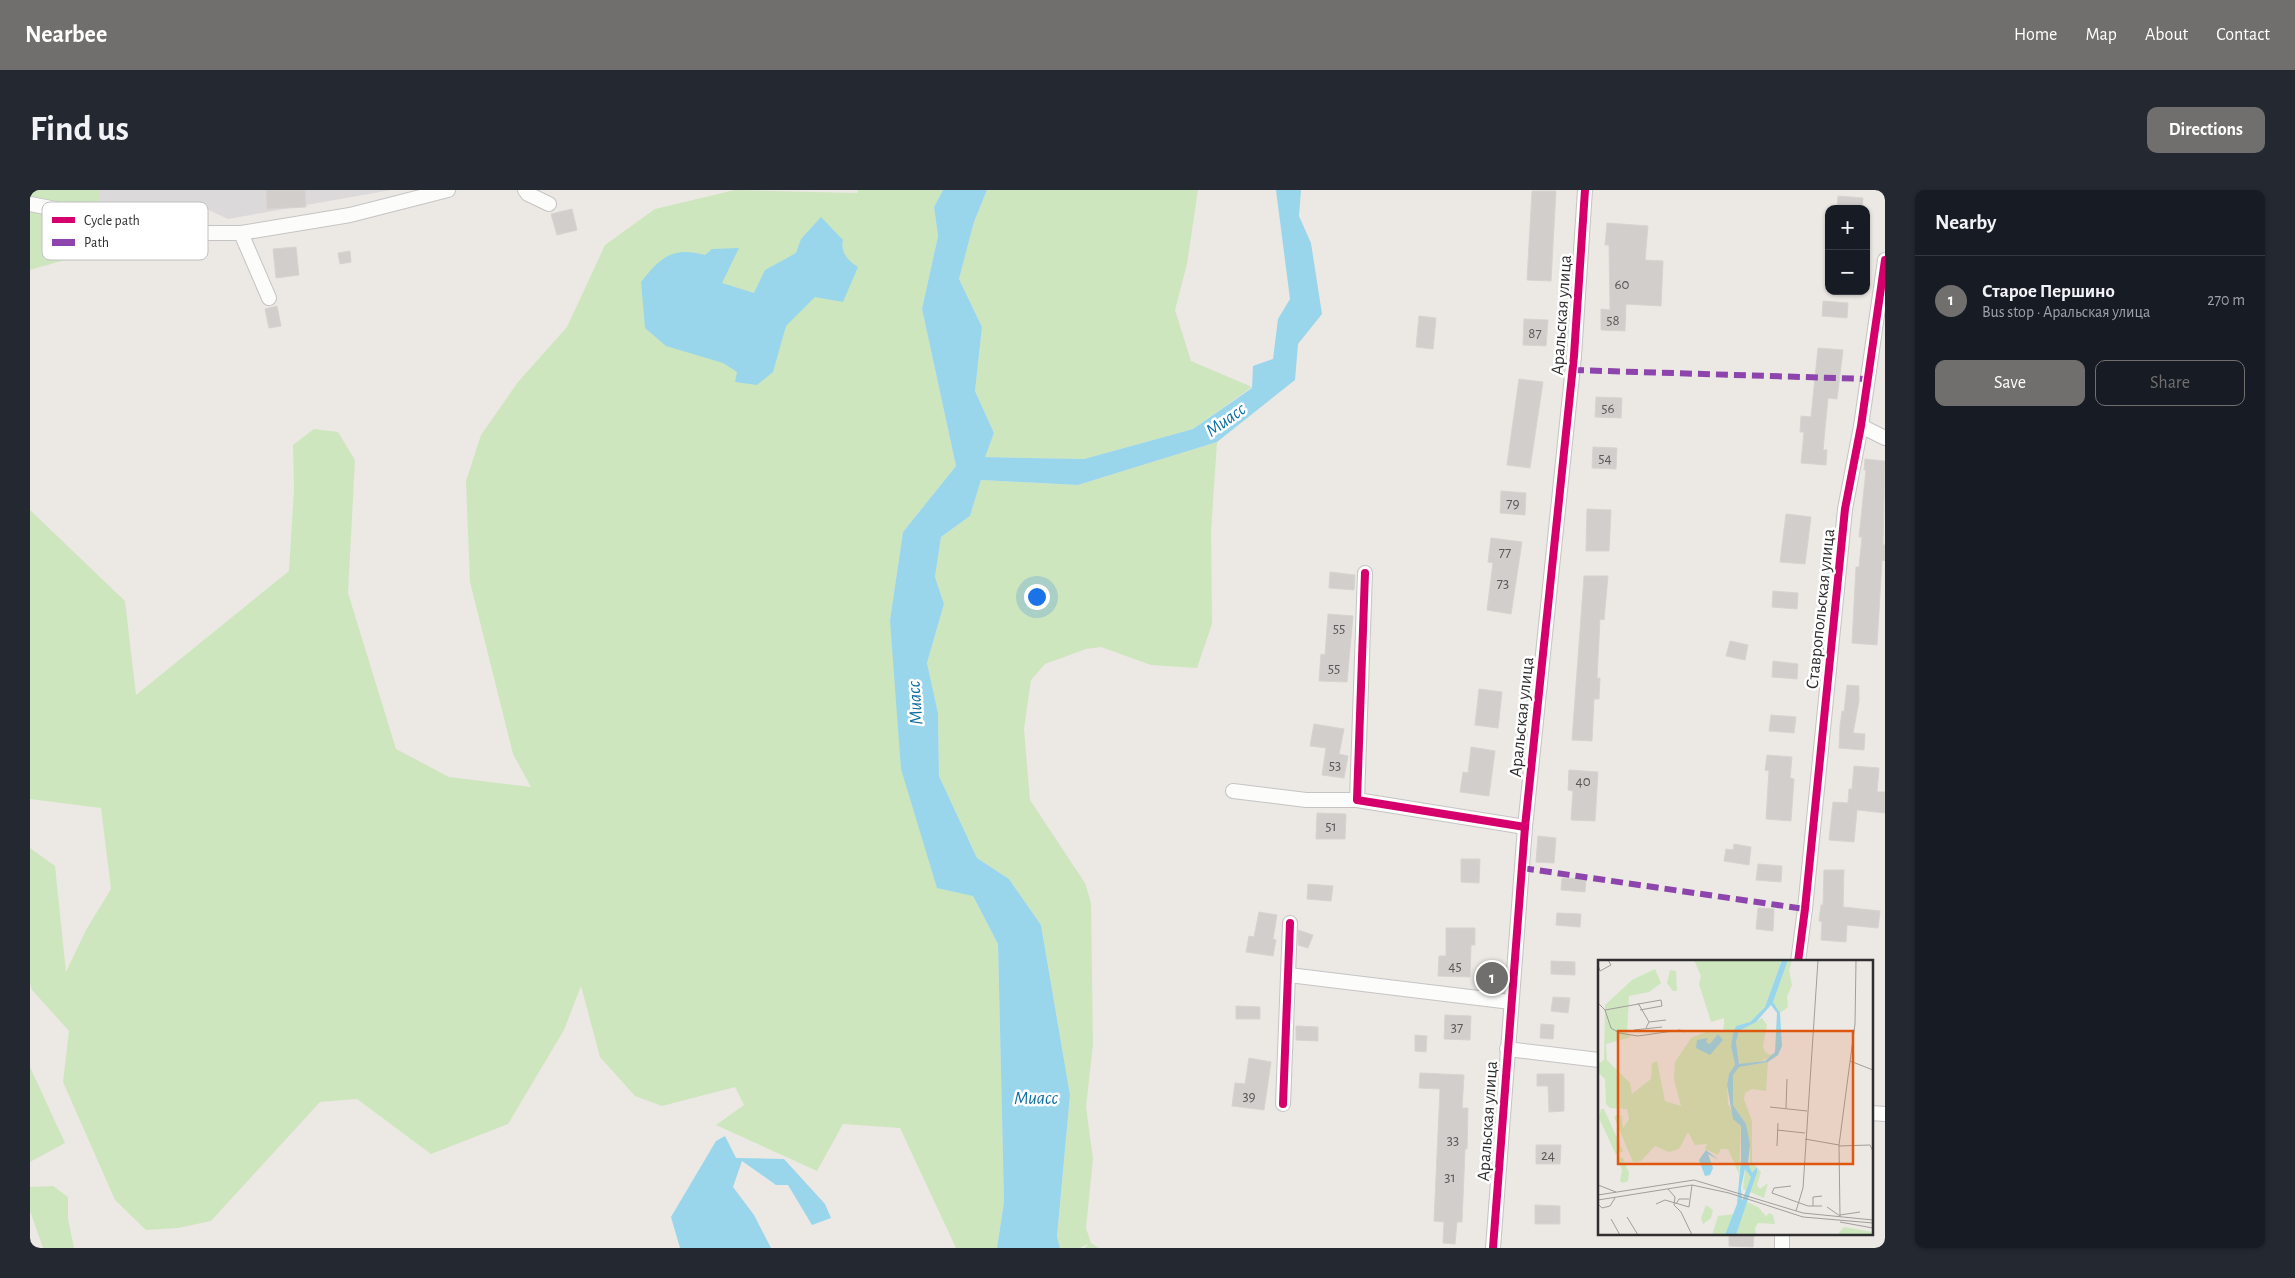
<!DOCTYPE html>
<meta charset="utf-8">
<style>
body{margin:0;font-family:"Alegreya Sans",sans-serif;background:#242831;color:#f1f3f6}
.controls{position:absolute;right:15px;top:15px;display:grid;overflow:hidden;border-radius:10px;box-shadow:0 1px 4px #0004}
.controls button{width:45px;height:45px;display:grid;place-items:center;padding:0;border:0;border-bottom:1px solid #363941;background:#171b24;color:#f1f3f6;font:25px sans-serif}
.you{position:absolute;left:1006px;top:406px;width:18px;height:18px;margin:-12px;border:4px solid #fff;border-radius:50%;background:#1a73e8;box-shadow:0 0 0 8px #1a73e833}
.badge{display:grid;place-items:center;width:32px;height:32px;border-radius:50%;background:#706f6e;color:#fff;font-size:16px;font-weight:700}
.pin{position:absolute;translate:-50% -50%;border:2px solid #fff;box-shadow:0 1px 5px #0006}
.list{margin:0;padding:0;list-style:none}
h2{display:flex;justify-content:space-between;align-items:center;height:65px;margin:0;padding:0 20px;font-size:21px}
h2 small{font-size:16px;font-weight:400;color:#9ea1a6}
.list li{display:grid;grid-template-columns:32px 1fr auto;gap:15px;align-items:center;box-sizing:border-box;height:90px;padding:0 20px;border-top:1px solid #363941}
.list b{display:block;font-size:19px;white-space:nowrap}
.list p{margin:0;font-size:16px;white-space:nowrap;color:#9ea1a6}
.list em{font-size:16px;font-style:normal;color:#9ea1a6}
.actions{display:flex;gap:10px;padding:15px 20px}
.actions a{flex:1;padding:11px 0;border:1px solid #706f6e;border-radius:10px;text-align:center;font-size:18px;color:#706f6e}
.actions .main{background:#706f6e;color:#fff}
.map{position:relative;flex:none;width:1855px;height:1058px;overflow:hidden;border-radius:10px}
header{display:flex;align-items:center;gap:30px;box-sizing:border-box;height:70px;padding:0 25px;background:#706f6e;color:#fff}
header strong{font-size:24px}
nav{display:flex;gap:28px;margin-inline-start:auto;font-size:18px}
.intro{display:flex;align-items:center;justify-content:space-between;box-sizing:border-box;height:120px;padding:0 30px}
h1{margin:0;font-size:35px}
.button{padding:12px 22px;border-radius:10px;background:#706f6e;color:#fff;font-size:18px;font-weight:700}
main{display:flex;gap:30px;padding:0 30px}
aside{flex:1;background:#171b24;border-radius:10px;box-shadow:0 1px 4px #0004}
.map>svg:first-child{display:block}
</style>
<header>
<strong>Nearbee</strong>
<nav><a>Home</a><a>Map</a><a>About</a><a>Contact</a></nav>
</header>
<div class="intro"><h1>Find us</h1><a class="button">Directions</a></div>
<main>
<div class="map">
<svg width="1855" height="1058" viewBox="0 0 1855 1058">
<rect width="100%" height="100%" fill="#ece8e4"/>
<polygon fill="#dcd9db" points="69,0 361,0 198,29 168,15 125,26 68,18"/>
<g fill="#cee6be">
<polygon points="0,0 69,0 69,18 97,52 0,80"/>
<polygon points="705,0 827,3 828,0 913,0 904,17 908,46 892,119 926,276 873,342 860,430 943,706 968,754 974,1012 967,1058 926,1058 870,938 813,934 787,981 686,935 714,915 705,897 632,916 605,906 570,867 551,796 534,840 478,934 401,964 327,909 290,912 181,1031 148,1038 116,1040 85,1010 33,892 39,841 2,800 0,793 0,658 25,676 36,782 56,740 81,699 71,618 0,609 0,320 95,411 106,505 259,381 264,299 263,255 284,239 308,242 325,270 318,403 366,559 419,587 501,597 483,564 440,392 436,291 451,245 488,192 537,137 575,55 625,19"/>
<polygon points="957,0 1168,0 1157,74 1145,120 1161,171 1222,197 1163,239 1054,269 954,267 964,243 945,201 952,137 929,89 944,32"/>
<polygon points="1187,252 1181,342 1182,434 1167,478 1121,475 1071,457 1056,459 1015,474 1001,490 994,539 1000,610 1055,693 1061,713 1063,854 1056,917 1063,969 1056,1038 1061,1053 1069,1058 1055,1058 1058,1054 1050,1058 1030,1058 1027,1048 1040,905 1011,735 979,689 947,668 909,586 908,523 897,473 914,414 905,387 911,347 940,326 951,290 1048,295"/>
<polygon points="0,877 35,953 0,972"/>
<polygon points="23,996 38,1007 38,1029 44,1058 13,1058 0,1021 0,997"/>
</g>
<g fill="#99d6ec">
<polygon points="913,0 957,0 944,32 929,89 952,137 945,201 964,243 955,267 1054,269 1163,239 1222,198 1223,176 1243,169 1248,129 1260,109 1246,0 1271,0 1269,26 1281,53 1292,124 1268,154 1265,190 1187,252 1048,295 951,290 940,326 911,347 905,387 914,414 897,473 908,523 909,586 947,668 979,689 1011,735 1040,905 1027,1047 1030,1058 967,1058 974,1012 968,754 943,706 907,698 871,579 860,430 873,342 926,276 892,119 908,46 904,17"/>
<path d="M791,27L813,50C810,62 818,71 828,77L813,112L785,107L756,136L743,182L727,195L705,192L707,182L693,173L636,156L615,138L611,92C630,68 642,56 675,65L682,59L709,58L692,93L724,103L735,80L766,63L771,49Z"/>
<polygon points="695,946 706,968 754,969 795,1014 801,1028 782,1035 758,995 746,995 712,971 703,997 724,1025 741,1058 650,1058 641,1027 686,951"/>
</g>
<g fill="#d1cecb" stroke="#d7d4d0">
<polygon points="236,0 275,0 276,17 237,19"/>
<polygon points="1502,1 1526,1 1521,91 1497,90"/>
<polygon points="1808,6 1833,8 1832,19 1807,19"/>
<polygon points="542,19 547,40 527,45 521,24"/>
<polygon points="1577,33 1618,36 1615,70 1633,71 1631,116 1596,114 1595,141 1571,140 1571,119 1580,120 1579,55 1575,55"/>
<polygon points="266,57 269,85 246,88 243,59"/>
<polygon points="320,61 321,72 310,74 308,63"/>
<polygon points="1793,111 1818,113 1817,128 1792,126"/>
<polygon points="247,116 251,136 239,138 235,119"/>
<polygon points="1389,126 1406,128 1403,159 1386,157"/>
<polygon points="1494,129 1518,130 1516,156 1493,155"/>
<polygon points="1788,158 1813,160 1807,209 1798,208 1793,260 1797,260 1796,275 1771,273 1774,242 1770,242 1771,226 1781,227"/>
<polygon points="1489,189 1513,192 1500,278 1477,275"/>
<polygon points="1566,207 1592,208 1591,228 1565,227"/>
<polygon points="1563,257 1587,258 1586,279 1562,278"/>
<polygon points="1835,269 1855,271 1853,355 1855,355 1855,371 1852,370 1847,455 1822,453 1826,377 1829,377 1832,347 1829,347 1836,280 1834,280"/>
<polygon points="1471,301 1496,303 1495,325 1470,323"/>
<polygon points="1557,319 1581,320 1579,361 1556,361"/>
<polygon points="1756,324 1781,327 1775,374 1750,372"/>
<polygon points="1461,348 1492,352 1481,424 1457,420 1463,373 1458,372"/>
<polygon points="1300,382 1325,385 1324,400 1299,398"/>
<polygon points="1554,386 1578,386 1574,430 1570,429 1567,488 1570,488 1569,509 1564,509 1562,551 1542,550"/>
<polygon points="1743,401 1768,403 1767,419 1742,417"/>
<polygon points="1298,424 1323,426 1317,492 1289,491 1291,464 1295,465"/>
<polygon points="1700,451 1718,455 1715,470 1696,466"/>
<polygon points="1743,471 1768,474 1767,489 1742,487"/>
<polygon points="1817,495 1829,496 1829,511 1823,543 1835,544 1834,560 1809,558 1810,536 1812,521 1814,522"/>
<polygon points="1449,499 1472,502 1468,538 1445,535"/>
<polygon points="1741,525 1766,527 1764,543 1739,541"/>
<polygon points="1284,534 1314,539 1309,564 1318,566 1314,588 1292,585 1296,558 1280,556"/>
<polygon points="1441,557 1465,561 1459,606 1430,602 1433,582 1438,583"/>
<polygon points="1737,565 1762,567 1760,588 1764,589 1761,631 1736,629 1739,581 1735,580"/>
<polygon points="1824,576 1849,578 1847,602 1855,602 1855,623 1827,620 1824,652 1799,650 1803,612 1818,613 1819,599 1822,599"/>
<polygon points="1539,580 1568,582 1565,631 1541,630 1543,601 1538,600"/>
<polygon points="1287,623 1316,624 1315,649 1286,649"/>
<polygon points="1508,646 1526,648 1524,673 1506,672"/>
<polygon points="1704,654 1721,657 1719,675 1694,671 1696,659 1703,660"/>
<polygon points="1431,669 1450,669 1449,693 1431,692"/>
<polygon points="1728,674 1752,676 1751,692 1726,690"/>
<polygon points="1794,680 1814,680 1813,717 1850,721 1848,738 1817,735 1816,752 1791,750 1792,732 1789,731 1791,715 1793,715"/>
<polygon points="1532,688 1556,689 1555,702 1531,700"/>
<polygon points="1278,694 1303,696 1301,711 1277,709"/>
<polygon points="1728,718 1744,719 1743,741 1726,739"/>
<polygon points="1229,722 1247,725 1243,749 1246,750 1243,766 1216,762 1219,746 1224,747"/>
<polygon points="1527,723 1551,724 1550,737 1526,735"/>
<polygon points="1416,738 1445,738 1445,755 1441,755 1440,787 1408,786 1409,766 1416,766"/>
<polygon points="1268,740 1283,745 1278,758 1268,755"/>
<polygon points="1521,771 1545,772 1545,785 1521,784"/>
<polygon points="1523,807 1540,808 1538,823 1521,821"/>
<polygon points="1206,816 1230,817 1230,829 1206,829"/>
<polygon points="1415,825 1441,826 1440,850 1414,849"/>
<polygon points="1511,834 1524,835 1523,849 1510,848"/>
<polygon points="1266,836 1288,837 1288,851 1266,850"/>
<polygon points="1385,845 1397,846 1396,862 1385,861"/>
<polygon points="1219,868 1241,872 1234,920 1202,916 1205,893 1215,894"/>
<polygon points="1390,883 1434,885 1432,918 1438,918 1437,959 1435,959 1432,1032 1427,1032 1425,1054 1413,1053 1414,1032 1404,1031 1410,899 1389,898"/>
<polygon points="1507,884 1534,884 1534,921 1519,922 1518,896 1507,896"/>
<polygon points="1506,955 1531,955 1530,974 1506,974"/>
<polygon points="1505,1015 1530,1016 1530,1034 1505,1034"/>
<polygon points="1699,1044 1724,1044 1723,1057 1699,1056"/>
</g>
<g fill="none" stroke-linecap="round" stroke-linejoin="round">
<g stroke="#c5c4c5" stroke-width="16">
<g id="minor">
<polyline points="495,0 498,4 519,14"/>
<polyline points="0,14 152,43 211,43 320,25 418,0"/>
<polyline points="211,43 239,108"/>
<polyline points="1831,236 1855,248"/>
<polyline points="1203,601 1276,610 1327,610 1495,637"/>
<polyline points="1327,610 1335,383"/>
<polyline points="1768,772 1775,719 1815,319 1831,236 1855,70"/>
<polyline points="1259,785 1481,812"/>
<polyline points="1477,859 1569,870"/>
<polyline points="1253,914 1260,733"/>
<polyline points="1841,923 1855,924"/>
<polyline points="1752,1044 1752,1058"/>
<polyline points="1463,1058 1495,637 1544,166 1555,0"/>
</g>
</g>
<use href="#minor" stroke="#fcfcfb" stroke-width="14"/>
<g stroke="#8e44ad" stroke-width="6" stroke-dasharray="12 6" stroke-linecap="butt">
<polyline points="1542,180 1838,189"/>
<polyline points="1492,678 1775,719"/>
</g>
<g stroke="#fff" stroke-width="11">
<g id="cycleway">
<polyline points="1335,383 1327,610 1495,637"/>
<polyline points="1768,772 1775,719 1815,319 1831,236 1855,70"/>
<polyline points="1253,914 1260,733"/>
<polyline points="1463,1058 1495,637 1544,166 1555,0"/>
</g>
</g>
<use href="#cycleway" stroke="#d6006c" stroke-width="8"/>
</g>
<g text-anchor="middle" stroke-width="5" stroke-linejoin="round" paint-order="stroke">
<g font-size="15" fill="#585857">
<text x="1592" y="99">60</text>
<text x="1583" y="135">58</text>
<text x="1505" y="148">87</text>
<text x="1578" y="223">56</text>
<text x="1575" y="273">54</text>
<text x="1483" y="318">79</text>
<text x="1475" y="367">77</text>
<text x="1473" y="398">73</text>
<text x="1309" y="443">55</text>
<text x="1304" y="483">55</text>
<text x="1305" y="580">53</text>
<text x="1553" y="596">40</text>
<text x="1301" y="641">51</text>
<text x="1425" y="781">45</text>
<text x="1427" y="842">37</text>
<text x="1219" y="911">39</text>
<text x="1423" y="955">33</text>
<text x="1518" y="970">24</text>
<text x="1420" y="992">31</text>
</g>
<g font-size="18" fill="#2e2e2e" stroke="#fff">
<text transform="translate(1531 125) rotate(-86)" y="6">Аральская улица</text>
<text transform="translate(1790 419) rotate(-84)" y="6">Ставропольская улица</text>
<text transform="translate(1491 527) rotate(-84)" y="6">Аральская улица</text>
<text transform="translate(1457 931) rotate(-86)" y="6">Аральская улица</text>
</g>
<g font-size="19" font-style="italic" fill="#0d6fa3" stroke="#fff">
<text transform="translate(1195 229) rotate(-36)" y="7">Миасс</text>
<text transform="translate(884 513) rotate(-94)" y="7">Миасс</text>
<text x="1006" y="914">Миасс</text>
</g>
</g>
<g transform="translate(1568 770)">
<rect width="275" height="275" fill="#ece8e4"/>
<path d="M96,0H184L167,47L152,62L138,66L135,73L133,86L137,106L131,114L129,125L130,144L143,166L141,214L130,189H123L120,195L107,189L109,184L97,185L90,172L81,189L71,192L57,186L43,201L35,202L16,157L20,154L24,156L25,168L31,159L29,149L12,148L8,144L7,119L0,112V104L6,100L7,45L34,20L57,9L63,23L51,32L31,36L29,73L33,77L8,84L9,100L32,123L34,134L53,119L54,103L59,101L67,141L83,146L76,120L77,102L93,78L110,71H125L126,64V58L113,62L101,24L103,16ZM190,0H194L191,11L194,25L189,37L190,47L182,53L175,42ZM72,10L78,11L79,31H75L69,23ZM164,58L169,65L165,86L167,92L175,96L153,105L141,104L138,82L141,71ZM170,102L168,131L154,129L147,133L146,139L154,161V202L163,212L159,225L162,229L170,223L166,238L145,229L147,210L152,205V185L144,158L135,145L134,130L135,114L140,107ZM3,149H6L25,191L18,195L1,158ZM19,197L25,198L31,213L30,221L25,223L22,221L24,210ZM147,241L160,247L168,256L171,253L175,255L177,264L160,263L157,268L158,274L166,275H138ZM108,245L115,250L113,258L105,264L103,258ZM137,254L127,275H114L120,256ZM246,267L275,272V275H239Z" fill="#cee6be"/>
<path d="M184,0H190L175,42L182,53L184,86L180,95L170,102L141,107L135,115V145L148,164L152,185L150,203L154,213L159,207V212L138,275H127L139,244L143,198V166L135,159L129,125L131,114L137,105L133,86L135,73L138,66L152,62L167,47ZM173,45L179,53L177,92L167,101L141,104L138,82L141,71L158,62ZM147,209L153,217L144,241L143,228ZM120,74L125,80L112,95L98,88L99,80L110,78L108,82L112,84ZM108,190L121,200L110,194L115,208L112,215L107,216L101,200Z" fill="#99d6ec" fill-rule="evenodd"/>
<path fill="none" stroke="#a09e9b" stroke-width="1" d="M0,5L2,11L13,5L10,0M0,43L7,50L13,68L21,73L40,76L82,70L86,72M40,43L51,62M7,50L63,40L64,46L42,50M48,68L51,62L68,60M36,70L64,67M252,101L275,110M172,147L209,151M188,148L189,119M179,170L207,173M207,179L241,185M179,186L180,163M241,186L272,185L275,191M0,225L18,232M193,226L176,228L174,233L210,246H224M70,229L77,237L76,245L83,252L94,275M0,235L96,220L205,253L275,260M0,240L94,225L131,233L205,257L275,263M0,244L4,248L12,246L17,238M58,244L67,240L91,247L94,225M78,244L81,239H91M215,246V237L224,236M229,247L242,256M198,251L205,228L220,0M242,255L262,252M29,257L40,275M242,257L241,185L257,64L258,0M13,259L22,275M242,262L275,268"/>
<path fill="#df570e" fill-opacity="0.15" stroke="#df570e" stroke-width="2.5" d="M20,71H255V204H20Z"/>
<rect width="275" height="275" fill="none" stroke="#2e2e2e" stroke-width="2.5"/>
</g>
<rect x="12" y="12" width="166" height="58" rx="8" fill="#fff" stroke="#c0c0c0" stroke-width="1"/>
<rect x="22" y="27" width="23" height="6" fill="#d6006c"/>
<rect x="22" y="49" width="23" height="7" fill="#8e44ad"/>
<g font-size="14" fill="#2e2e2e">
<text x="54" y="35">Cycle path</text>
<text x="54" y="57">Path</text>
</g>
</svg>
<div class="controls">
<button>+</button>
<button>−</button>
</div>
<div class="you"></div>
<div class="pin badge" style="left:1462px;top:788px">1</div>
</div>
<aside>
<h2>Nearby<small></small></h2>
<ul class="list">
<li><span class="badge">1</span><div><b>Старое Першино</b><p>Bus stop · Аральская улица</p></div><em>270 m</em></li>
</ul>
<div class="actions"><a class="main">Save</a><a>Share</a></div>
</aside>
</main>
